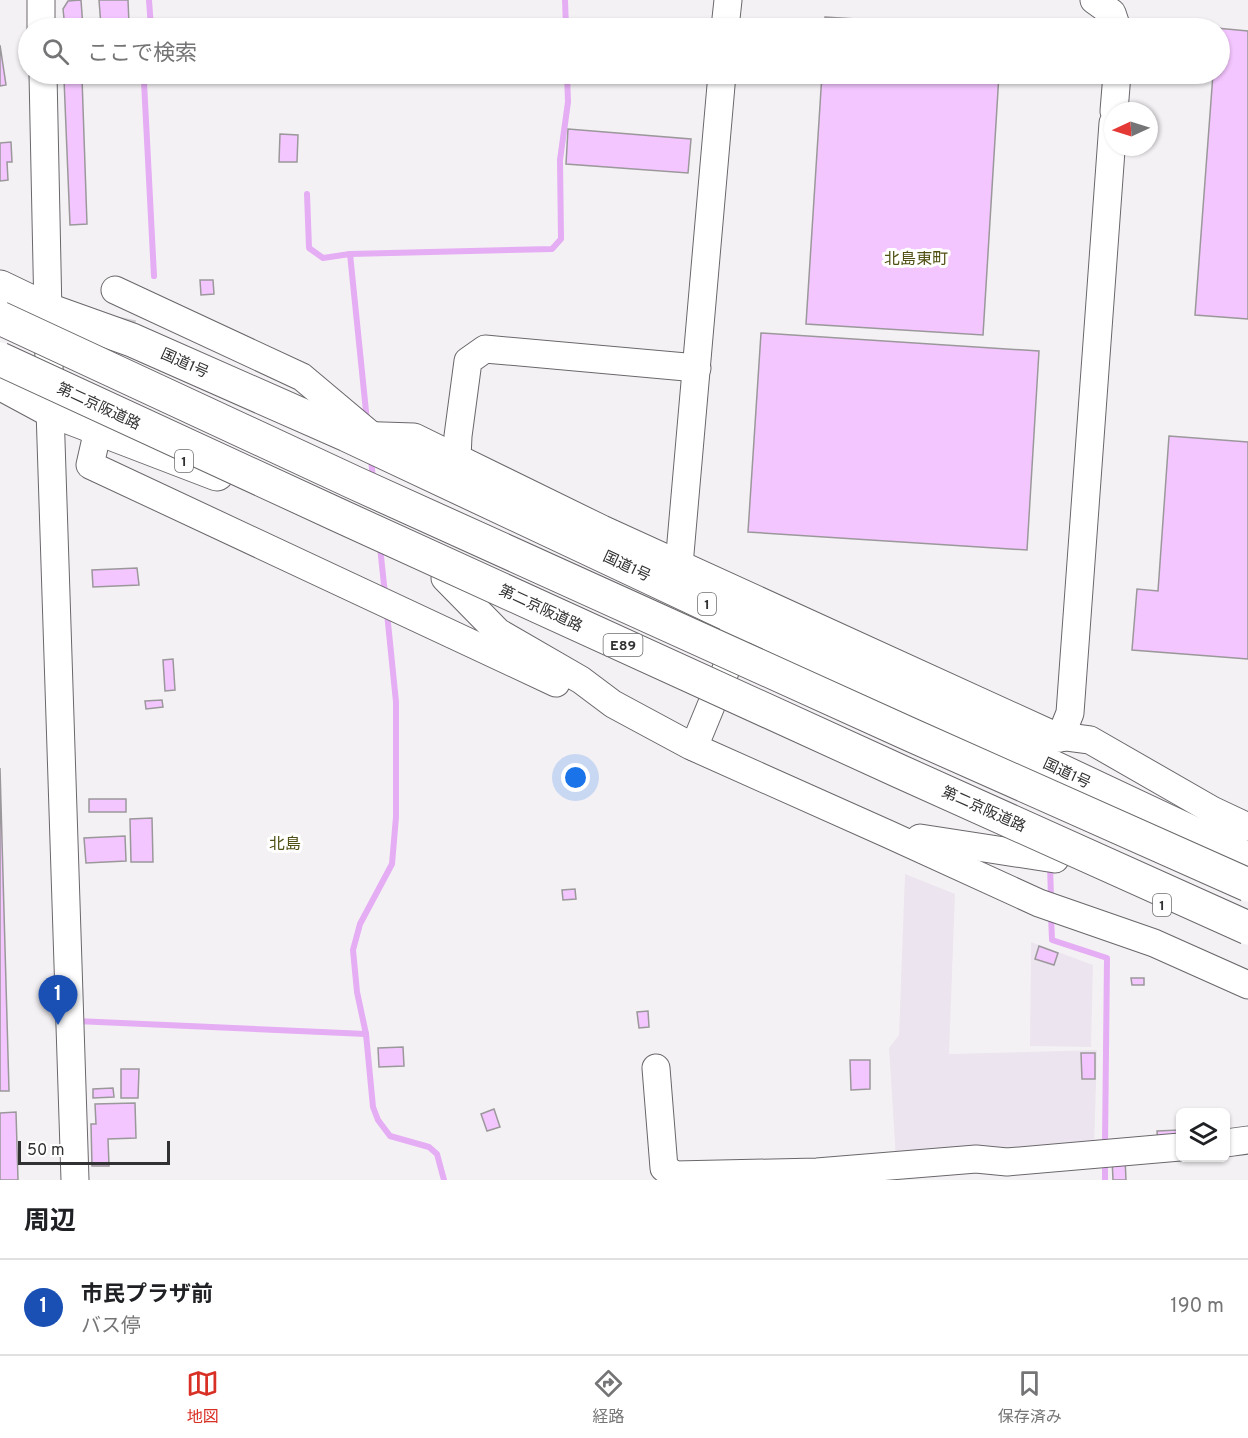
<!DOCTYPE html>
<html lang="ja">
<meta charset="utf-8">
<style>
body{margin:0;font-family:Overpass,"Noto Sans JP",sans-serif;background:#f2f2f2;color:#202124}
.controls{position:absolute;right:18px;bottom:18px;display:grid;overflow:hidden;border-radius:9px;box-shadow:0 2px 4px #0004}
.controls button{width:54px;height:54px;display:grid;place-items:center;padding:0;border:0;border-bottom:2px solid #e0e0e0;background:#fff;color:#202124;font:30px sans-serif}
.compass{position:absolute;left:1104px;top:102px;width:54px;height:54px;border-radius:50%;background:#fff;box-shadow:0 2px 4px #0004;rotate:266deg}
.scale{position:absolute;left:18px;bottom:15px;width:152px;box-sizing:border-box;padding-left:6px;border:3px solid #313032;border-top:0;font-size:16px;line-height:21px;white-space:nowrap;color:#313032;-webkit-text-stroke:4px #fff;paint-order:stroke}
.you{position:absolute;left:576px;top:778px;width:21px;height:21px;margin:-15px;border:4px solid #fff;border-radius:50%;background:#1a73e8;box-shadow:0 0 0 9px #1a73e833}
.badge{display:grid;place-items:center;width:39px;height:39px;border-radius:50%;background:#d93025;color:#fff;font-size:20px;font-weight:700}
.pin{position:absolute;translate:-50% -50px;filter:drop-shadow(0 2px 3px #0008)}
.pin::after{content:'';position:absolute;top:32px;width:21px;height:18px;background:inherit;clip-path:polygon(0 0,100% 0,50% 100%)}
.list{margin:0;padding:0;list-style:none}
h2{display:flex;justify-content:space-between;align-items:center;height:78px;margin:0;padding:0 24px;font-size:26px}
h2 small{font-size:20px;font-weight:400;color:#757577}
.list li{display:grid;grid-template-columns:39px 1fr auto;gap:18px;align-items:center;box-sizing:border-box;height:96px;padding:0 24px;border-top:2px solid #e0e0e0}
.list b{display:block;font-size:22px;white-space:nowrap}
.list p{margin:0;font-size:20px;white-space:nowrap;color:#757577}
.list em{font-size:20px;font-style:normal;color:#757577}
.icon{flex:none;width:33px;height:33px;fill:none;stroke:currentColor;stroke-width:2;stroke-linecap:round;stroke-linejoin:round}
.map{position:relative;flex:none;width:1248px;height:1180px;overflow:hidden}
.search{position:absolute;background:#fff;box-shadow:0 2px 4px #0004;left:18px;right:18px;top:18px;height:66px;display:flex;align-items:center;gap:15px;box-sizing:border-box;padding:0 21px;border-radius:33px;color:#757577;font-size:22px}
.sheet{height:174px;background:#fff}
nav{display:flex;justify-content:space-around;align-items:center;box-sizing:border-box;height:84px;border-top:2px solid #e0e0e0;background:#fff;font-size:16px;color:#757577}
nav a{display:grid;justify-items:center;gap:3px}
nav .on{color:#d93025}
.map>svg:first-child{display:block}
</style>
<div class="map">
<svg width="1248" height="1180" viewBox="0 0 1248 1180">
<rect width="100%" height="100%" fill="#f4f1f5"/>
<g fill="#ece4ee">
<polygon points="905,874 955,894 949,1054 1097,1050 1094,1148 896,1160 889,1048 899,1035"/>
<polygon points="1031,942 1093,965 1091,1047 1030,1046"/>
</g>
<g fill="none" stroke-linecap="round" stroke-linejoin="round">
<g stroke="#e5adf3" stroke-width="6">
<polyline points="149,0 151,28"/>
<polyline points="565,0 566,28"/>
<polyline points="148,74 144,82 154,276"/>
<polyline points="307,194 309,248 323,258 350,254 552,249 561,239 560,160 568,102 567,74"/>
<polyline points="350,254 367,421"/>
<polyline points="371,458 373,480"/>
<polyline points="380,547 385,594"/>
<polyline points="387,613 396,702 396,817 392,864 360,924 353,950 357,992 366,1034 373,1107 378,1120 390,1136 429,1147 437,1154 444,1180"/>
<polyline points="1050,864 1051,899"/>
<polyline points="1051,915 1052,940 1107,958 1105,1146"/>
<polyline points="76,1021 366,1034"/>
<polyline points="1105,1180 1105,1160"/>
</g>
</g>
<g fill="#f4c6ff" stroke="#9b989b" stroke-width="1.5">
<polygon points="81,0 83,28 65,28 63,9 68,1"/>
<polygon points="99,0 128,0 129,24 101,26"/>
<polygon points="825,17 999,28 825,28"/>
<polygon points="1216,28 1248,31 1248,319 1195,315 1213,74 1220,74 1220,28"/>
<polygon points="0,45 6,85 0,86"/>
<polygon points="822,74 999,74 983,335 806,324"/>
<polygon points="82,78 87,224 70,225 64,79"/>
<polygon points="568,129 691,139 688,173 566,164"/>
<polygon points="280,134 298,135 297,162 279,162"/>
<polygon points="11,142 12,162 7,162 8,180 0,181 0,143"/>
<polygon points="200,280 213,280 214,294 201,295"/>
<polygon points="761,333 1039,351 1027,550 748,532"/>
<polygon points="1169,436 1248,442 1248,659 1132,650 1137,589 1158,591"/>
<polygon points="137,568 139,585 93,587 92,570"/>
<polygon points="173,659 175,690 165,691 163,660"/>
<polygon points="162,700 163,707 146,709 145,701"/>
<polygon points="0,768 9,1091 0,1091"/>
<rect x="89" y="799" width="37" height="13"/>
<polygon points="152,818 153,862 131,862 130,819"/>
<polygon points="125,836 126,861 86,863 84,838"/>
<polygon points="575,889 576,899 563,900 562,890"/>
<polygon points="1039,946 1058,953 1054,965 1035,959"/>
<polygon points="1131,978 1144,978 1144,985 1132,985"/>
<polygon points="648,1011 649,1027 639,1028 637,1012"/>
<polygon points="403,1047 404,1066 379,1067 378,1048"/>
<polygon points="1081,1053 1095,1053 1095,1079 1082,1079"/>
<polygon points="850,1060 870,1060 870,1089 851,1090"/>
<polygon points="121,1069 139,1069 138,1098 121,1098"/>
<polygon points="113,1088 114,1097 93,1098 93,1089"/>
<polygon points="135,1103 136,1138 108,1139 109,1166 92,1166 91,1124 96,1124 95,1104"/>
<polygon points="494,1109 500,1127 487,1131 481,1114"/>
<polygon points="16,1112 18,1180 0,1180 0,1113"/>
<polygon points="1180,1130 1180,1143 1158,1144 1157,1131"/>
<polygon points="1112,1158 1125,1158 1126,1180 1113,1180"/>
</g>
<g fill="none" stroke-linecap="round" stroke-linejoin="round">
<polyline stroke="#cdcace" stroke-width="27" stroke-dasharray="27 14" stroke-linecap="butt" points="99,424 123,317"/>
<g stroke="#6a676b" stroke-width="29">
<g id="minor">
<polyline points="41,0 41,28"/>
<polyline points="1094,0 1112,13 1117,28"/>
<polyline points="725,28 728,0"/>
<polyline points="43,74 50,410 75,1180"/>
<polyline points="1114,111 1117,74"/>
<polyline points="115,290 302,377 371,435"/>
<polyline points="352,435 414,437 602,529 1060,738 1067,737 1090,740 1212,810 1248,827"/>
<polyline points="95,443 90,465 556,683"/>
<polyline points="457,458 458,436 468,361 485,349 697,368"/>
<polyline points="679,565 722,74"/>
<polyline points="445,578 498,632 581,680 613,704 691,746 888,834 1039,903 1154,943 1248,985"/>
<polyline points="1060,738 1070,713 1113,123"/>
<polyline points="694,747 736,645 732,635"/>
<polyline points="920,838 1055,859"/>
<polyline points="656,1068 664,1168 675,1175 817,1172 976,1159 1007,1162 1180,1147"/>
<polyline points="1226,1143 1248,1140"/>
</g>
</g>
<g stroke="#6a676b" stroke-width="35">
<g id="highway">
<polyline points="0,287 48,310 132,340 347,435 1248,859"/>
<polyline points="0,383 50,410 217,474"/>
</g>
</g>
<use href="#minor" stroke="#fff" stroke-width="27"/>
<use href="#highway" stroke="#fff" stroke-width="33"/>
<g stroke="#6a676b" stroke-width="35" stroke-linecap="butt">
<g id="highway-bridge">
<polyline points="0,318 355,483 909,734 1248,885"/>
<polyline points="0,359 338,515 899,771 1248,928"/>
</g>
</g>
<use href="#highway-bridge" stroke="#fff" stroke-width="33"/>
</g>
<g text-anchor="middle" stroke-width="6" stroke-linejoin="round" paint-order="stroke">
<g fill="#fff" stroke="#6f6e70" stroke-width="1.5">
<rect x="175" y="450" width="18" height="22" rx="4.5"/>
<rect x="698" y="593" width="18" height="22" rx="4.5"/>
<rect x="603.5" y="634" width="39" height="22" rx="4.5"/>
<rect x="1153" y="894" width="18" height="22" rx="4.5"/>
</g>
<g font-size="14" font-weight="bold" fill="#313032">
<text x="184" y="466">1</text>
<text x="707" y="609">1</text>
<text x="623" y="650">E89</text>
<text x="1162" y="910">1</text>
</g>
<g font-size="15" fill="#313032" stroke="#fff">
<text transform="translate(185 363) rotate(24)" y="5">国道1号</text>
<text transform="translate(99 406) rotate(25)" y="5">第二京阪道路</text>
<text transform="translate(627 566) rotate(25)" y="5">国道1号</text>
<text transform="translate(541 608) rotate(25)" y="5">第二京阪道路</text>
<text transform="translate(1067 773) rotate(25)" y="5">国道1号</text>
<text transform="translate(984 809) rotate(24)" y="5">第二京阪道路</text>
</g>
<g font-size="16" fill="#505014" stroke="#fff">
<text x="916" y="264">北島東町</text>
<text x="285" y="849">北島</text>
</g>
</g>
</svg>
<div class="controls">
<button><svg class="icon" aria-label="layers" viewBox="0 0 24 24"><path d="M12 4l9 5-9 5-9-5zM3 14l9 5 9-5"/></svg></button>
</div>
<svg class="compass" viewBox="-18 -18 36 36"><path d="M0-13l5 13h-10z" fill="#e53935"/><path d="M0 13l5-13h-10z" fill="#757577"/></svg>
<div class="scale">50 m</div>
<div class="you"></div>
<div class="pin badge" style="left:58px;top:1025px;background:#1a4fb4">1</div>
<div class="search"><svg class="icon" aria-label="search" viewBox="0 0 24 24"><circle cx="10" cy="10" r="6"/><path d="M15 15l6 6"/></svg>ここで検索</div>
</div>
<section class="sheet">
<h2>周辺<small></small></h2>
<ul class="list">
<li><span class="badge" style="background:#1a4fb4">1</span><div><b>市民プラザ前</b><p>バス停</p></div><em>190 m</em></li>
</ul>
</section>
<nav>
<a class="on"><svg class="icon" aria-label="map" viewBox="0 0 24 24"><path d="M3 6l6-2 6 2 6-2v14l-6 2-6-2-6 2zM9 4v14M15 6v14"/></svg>地図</a>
<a><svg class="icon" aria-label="directions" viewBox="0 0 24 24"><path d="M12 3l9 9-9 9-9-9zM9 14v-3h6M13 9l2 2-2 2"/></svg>経路</a>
<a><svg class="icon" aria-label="saved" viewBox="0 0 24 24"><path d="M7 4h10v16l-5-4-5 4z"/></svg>保存済み</a>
</nav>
